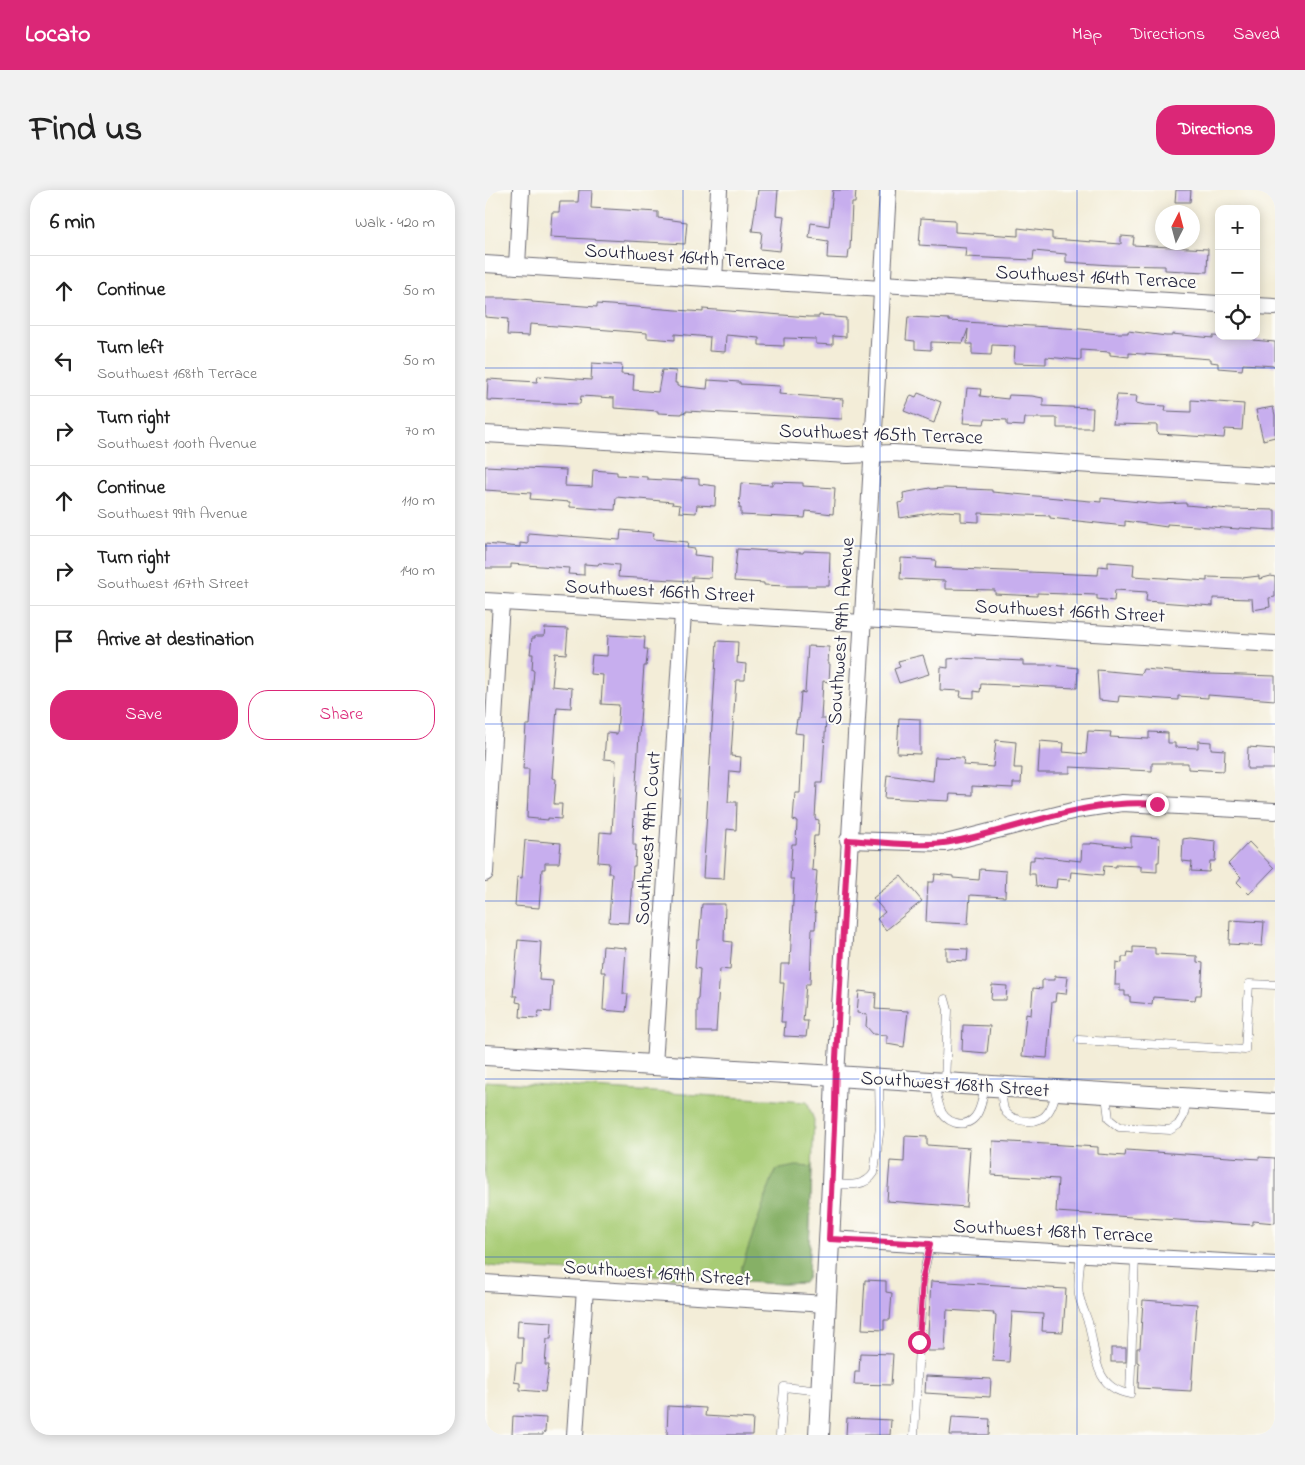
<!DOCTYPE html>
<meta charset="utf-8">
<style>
body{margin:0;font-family:"Indie Flower",sans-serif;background:#f2f2f2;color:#222}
.controls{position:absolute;right:15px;top:15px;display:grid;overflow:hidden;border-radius:10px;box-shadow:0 2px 12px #0003}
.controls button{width:45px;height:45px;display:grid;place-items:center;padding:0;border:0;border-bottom:1px solid #e0e0e0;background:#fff;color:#222;font:25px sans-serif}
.compass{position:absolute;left:670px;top:15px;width:45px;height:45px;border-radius:50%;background:#fff;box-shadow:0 2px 12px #0003;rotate:6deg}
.stop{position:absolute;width:15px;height:15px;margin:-11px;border:4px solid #db2777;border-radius:50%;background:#fff}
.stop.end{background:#db2777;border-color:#fff;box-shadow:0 1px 5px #0008}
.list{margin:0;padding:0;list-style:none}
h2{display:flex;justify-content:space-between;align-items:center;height:65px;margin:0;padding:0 20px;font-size:21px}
h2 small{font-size:16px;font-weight:400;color:#767676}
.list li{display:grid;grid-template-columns:32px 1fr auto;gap:15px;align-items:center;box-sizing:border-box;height:70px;padding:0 20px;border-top:1px solid #e0e0e0}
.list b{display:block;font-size:19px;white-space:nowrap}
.list p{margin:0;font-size:16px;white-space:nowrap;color:#767676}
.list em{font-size:16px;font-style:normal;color:#767676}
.actions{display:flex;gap:10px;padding:15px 20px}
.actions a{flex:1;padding:11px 0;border:1px solid #db2777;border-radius:20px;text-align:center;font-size:18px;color:#db2777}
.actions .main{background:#db2777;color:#fff}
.icon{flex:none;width:28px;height:28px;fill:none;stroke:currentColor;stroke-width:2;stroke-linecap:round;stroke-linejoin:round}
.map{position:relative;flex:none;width:790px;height:1245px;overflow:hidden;border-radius:20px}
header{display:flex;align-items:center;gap:30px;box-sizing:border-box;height:70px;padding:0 25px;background:#db2777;color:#fff}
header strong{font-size:24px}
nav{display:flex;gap:28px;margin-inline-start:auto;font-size:18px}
.intro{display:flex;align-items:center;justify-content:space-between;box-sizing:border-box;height:120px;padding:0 30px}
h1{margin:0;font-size:35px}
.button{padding:12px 22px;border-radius:20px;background:#db2777;color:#fff;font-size:18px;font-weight:700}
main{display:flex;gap:30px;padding:0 30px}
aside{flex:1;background:#fff;border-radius:20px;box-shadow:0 2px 12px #0003}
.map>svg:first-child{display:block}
</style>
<header>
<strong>Locato</strong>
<nav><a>Map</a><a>Directions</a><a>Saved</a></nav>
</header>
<div class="intro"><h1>Find us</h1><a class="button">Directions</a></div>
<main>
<aside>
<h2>6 min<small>Walk · 420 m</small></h2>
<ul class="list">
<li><svg class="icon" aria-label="ahead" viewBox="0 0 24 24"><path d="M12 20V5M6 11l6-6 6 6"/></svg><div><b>Continue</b></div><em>50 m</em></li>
<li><svg class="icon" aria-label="left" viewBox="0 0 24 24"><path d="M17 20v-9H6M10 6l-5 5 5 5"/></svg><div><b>Turn left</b><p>Southwest 168th Terrace</p></div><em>50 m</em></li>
<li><svg class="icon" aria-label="right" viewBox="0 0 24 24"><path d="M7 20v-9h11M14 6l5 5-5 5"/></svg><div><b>Turn right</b><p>Southwest 100th Avenue</p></div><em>70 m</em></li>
<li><svg class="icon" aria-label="ahead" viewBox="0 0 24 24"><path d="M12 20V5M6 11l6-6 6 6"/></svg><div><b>Continue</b><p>Southwest 99th Avenue</p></div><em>110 m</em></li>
<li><svg class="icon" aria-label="right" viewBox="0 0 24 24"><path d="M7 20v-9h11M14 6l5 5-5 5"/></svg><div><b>Turn right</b><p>Southwest 167th Street</p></div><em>140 m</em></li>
<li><svg class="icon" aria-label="arrive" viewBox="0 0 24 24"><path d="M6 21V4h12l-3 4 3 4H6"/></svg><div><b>Arrive at destination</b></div></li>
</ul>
<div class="actions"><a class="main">Save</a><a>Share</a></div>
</aside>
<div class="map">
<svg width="790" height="1245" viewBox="0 0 790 1245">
<rect width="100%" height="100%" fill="#fdfcf7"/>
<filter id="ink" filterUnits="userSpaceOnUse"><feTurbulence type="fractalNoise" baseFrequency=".02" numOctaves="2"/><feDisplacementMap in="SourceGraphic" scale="10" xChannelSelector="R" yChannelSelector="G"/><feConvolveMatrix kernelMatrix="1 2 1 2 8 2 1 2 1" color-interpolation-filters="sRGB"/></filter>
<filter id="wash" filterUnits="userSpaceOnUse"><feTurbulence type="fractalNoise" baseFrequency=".0096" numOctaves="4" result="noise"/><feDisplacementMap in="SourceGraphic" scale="20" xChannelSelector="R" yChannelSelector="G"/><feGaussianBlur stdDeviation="1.12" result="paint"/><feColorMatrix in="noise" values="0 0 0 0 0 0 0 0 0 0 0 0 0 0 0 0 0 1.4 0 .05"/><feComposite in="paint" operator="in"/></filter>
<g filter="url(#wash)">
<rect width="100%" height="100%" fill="#f3edd8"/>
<polygon fill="#a8cc75" stroke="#657758" points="0,891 322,912 329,930 323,1087 319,1093 299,1094 0,1076"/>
<polygon fill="#86b066" stroke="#546950" points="311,976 327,977 323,1087 319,1093 299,1094 257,1092 257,1076 290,980"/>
<g id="blocks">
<g fill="#c7aeee">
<polygon points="94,0 107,0 106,18 173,22 173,28 202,32 200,54 65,47 67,22 74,22 75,12 93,12"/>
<polygon points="273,0 293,0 291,25 299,26 295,61 275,59 277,42 267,41"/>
<polygon points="348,0 371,0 370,13 367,13 365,59 364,59 363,69 342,68 343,51 324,48 326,33 344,36"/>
<polygon points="691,0 706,0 705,12 690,12"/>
<polygon points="436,28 470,30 470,42 533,46 533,38 567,42 567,49 636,54 636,46 649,47 648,55 723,59 722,82 680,80 680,76 626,75 581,72 581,64 549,61 548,70 480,67 481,58 434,55"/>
<polygon points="0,108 25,108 47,110 47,112 112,117 112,114 218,122 218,119 324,127 334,127 334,125 349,126 349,127 361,128 361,147 348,146 348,155 331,154 331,149 299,148 299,156 274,155 274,148 241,145 240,162 224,161 225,147 190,144 190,150 162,148 162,143 45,134 44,146 22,145 23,129 0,127"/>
<polygon points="423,127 464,129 464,131 596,139 633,143 643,143 643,141 681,146 687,146 687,144 728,148 728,146 768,148 768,150 790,152 790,176 758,174 757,180 733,178 733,173 726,172 726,169 644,163 644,167 625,165 625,162 596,160 596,170 561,167 561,174 529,173 530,156 507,155 506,165 487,164 487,154 482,154 483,139 478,153 446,152 446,160 430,159 430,151 421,150"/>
<polygon points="107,173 137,175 136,184 149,185 148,200 173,202 177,180 191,181 190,193 192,193 192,196 222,199 223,190 255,192 255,194 295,196 294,204 358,209 357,229 201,221 201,223 197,222 197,224 173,223 173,221 129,218 129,208 96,206 95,214 2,210 3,189 52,192 53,186 106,190"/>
<polygon points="482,198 496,199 495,206 523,209 524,205 547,206 558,208 558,216 608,218 607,238 572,238 572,228 540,228 539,236 522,235 522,230 500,229 499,234 478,233"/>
<polygon points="433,203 456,212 449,233 419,221 426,205 431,207"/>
<polygon points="632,205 652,206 651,213 660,215 681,216 680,221 706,222 706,210 759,214 757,240 740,239 739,248 674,244 672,242 672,235 628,234"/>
<polygon points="788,217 790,225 790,247 778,250 771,220"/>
<polygon points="0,276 81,280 80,296 107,297 108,280 132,282 132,285 162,287 162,289 197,291 197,288 214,289 214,294 231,296 230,316 212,315 211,323 194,322 195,315 187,314 188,312 131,307 130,320 85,317 85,312 45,309 46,303 0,300"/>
<polygon points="287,292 318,293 318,296 350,298 348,324 321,321 320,328 256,325 256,318 254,318 256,293 287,295"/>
<polygon points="445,298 446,299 461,298 507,300 507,302 616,312 616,308 674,314 701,313 701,315 745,319 790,320 790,340 754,338 754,339 682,334 682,337 640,331 640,336 565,328 565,326 494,323 494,332 476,331 476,322 457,321 415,328 413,313 419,312 418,303"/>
<polygon points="136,340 169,343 168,349 203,352 202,358 210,359 209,365 227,367 226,388 207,387 207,391 133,387 134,375 114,373 113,375 99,374 99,385 83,384 84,378 26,374 26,378 0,378 0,354 35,357 35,353 43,354 43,343 135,350"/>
<polygon points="252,359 318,363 319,361 345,362 344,396 301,396 279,395 279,393 249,391"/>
<polygon points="416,368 451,370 450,378 613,385 614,376 623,377 623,372 649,374 648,386 722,391 722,387 757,388 774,386 774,389 786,386 790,387 790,407 784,408 785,417 768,420 767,409 728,408 728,416 661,411 662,402 630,400 629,411 612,409 612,405 552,403 552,406 510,404 510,400 460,399 460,391 415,389"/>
<polygon points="60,438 83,439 81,464 70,463 67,496 87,498 86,518 72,517 67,588 71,589 69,614 77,614 76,629 63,628 63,630 42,628 44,579 38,579 41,535 45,535 49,480 47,480 48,464 45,464 47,448 50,448 50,446 59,446"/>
<polygon points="123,445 160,447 159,459 163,459 161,476 159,476 154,545 148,644 148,655 151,655 150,676 148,676 144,733 124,732 127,683 123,683 124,673 113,672 115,642 127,643 131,570 119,569 121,543 132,544 134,515 116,514 118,485 105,484 107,465 122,466"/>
<polygon points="232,451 253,452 252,473 261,474 260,490 251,490 246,566 256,567 255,582 245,581 243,612 252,612 251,640 242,639 239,689 218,688"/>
<polygon points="323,456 344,457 343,474 345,474 344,492 338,491 336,529 341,529 337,593 332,593 330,629 334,630 333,646 329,646 327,680 332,681 329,722 331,722 330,739 327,739 325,794 321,794 318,831 323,831 321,847 299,846 300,832 296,832 299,793 295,793 296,774 305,774 309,689 305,689 307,654 311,654 312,631 308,630 310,603 315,603 318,544 310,543 312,529 314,529 316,502 320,503"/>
<polygon points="438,465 444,484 414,493 409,479 415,477 413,471"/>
<polygon points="473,468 538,471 538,475 567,475 593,478 592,498 496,494 495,502 489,501 489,508 475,507 476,501 455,500 456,477 463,478 463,469"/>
<polygon points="658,479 724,484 790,486 790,510 723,505 723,508 693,506 693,510 634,506 633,512 614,510 612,480 656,484"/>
<polygon points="414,528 435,529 435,564 412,563"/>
<polygon points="603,541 626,542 625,547 664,549 664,542 683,543 683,553 690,553 690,557 713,558 713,551 726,552 726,559 740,560 739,581 703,579 703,573 667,573 667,581 585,577 585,583 553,583 555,551 579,553 578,562 601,564"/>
<polygon points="511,550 531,552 529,578 537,578 536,593 528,593 528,598 487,596 487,605 465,604 464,611 400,608 402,585 448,591 450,567 479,568 478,575 508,577"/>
<polygon points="763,557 790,559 790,579 762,579"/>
<polygon points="646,646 675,648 674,672 672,672 672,682 656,681 656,676 631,675 631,677 619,676 618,685 586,682 585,690 572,689 571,698 551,696 550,684 544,684 545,670 549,670 549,666 596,671 597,654 606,654 606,653 646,657"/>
<polygon points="705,648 731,651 730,671 725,671 724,682 706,681 707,672 697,671 698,649"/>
<polygon points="40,650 76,653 74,673 60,673 60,679 57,679 54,718 30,716 32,687 37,688"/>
<polygon points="764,652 789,678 764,704 752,692 756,687 743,674"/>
<polygon points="495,679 521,681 520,707 485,705 483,734 441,732 443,692 449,692 450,684 468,686 468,688 494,690"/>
<polygon points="416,686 437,711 401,740 392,729 400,722 388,708"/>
<polygon points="217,714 240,714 239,751 247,752 245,780 235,779 231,842 212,842 212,808 213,808 215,779 210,778 212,750 214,750"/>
<polygon points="745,730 779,732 777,756 744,754"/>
<polygon points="33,750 56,752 54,790 68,791 66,822 54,821 53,828 35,827 36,813 31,812 32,806 28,806"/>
<polygon points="118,756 141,758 138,804 143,804 141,822 118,820 120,782 116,782"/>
<polygon points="648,757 670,758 670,764 712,766 712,772 718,773 716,805 711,805 710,810 668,807 667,814 645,812 645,806 640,806 640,801 635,801 635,795 630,795 631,772 637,773 637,767 642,767 643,762 648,763"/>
<polygon points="461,758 483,759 482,771 461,770"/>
<polygon points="570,786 583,787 581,804 571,803 570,812 567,812 562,868 537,866 541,824 546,825 548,798 557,799 557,790 570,790"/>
<polygon points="507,795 522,796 521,810 506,810"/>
<polygon points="374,801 391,803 390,819 423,821 419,857 402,854 402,845 388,844 381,836 382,824 372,823"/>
<polygon points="478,835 505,836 502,863 477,861"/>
<polygon points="420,946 442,947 442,955 485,958 481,1017 402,1011 405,971 419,972"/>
<polygon points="508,951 613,957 613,964 640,966 641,960 774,969 774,967 790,968 790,1033 768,1031 768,1035 571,1022 573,989 506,985"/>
<polygon points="380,1090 401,1091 401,1102 407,1103 405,1130 399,1130 399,1140 377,1139"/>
<polygon points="446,1091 581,1099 578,1142 557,1141 558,1124 527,1122 524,1172 508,1171 511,1125 508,1125 509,1123 462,1120 460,1161 442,1161"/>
<polygon points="658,1110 712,1114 706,1201 653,1198 654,1173 652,1172 652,1158 655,1158"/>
<polygon points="33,1130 67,1132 66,1149 62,1149 60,1175 64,1175 60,1202 35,1200 35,1193 29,1192 31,1173 37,1173 38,1147 32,1147"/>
<rect x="626" y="1158" width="15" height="14"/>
<polygon points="375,1163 408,1164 406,1195 369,1194 370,1182 374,1182"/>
<polygon points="441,1186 506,1189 505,1207 440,1203"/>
<polygon points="183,1216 221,1218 220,1226 268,1229 267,1245 182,1245"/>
<polygon points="28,1226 61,1228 60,1242 58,1243 58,1245 27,1245"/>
<polygon points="467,1227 505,1229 504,1245 465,1245"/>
<polygon points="362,1228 406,1230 405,1245 361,1245"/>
</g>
</g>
</g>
<g filter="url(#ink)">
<use href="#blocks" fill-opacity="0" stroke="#6b6972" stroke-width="1"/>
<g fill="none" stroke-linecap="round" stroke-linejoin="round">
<g stroke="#6b6972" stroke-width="9">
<g id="service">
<polyline points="594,850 760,860 764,794 790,795"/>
<polyline points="460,893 463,820 460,809"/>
<path d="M450,894C451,902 452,910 455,918C459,932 479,940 490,927C497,919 497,907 500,897"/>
<path d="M516,898C517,904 517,913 519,919C523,930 545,934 555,929C565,925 569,911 571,902"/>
<polyline points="621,905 624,929 634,937 685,940 693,935 698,927 702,910"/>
<path d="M349,994C364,995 380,997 389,983L395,937L394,890"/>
<path d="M596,1063C595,1076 592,1093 594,1105C596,1115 601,1125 604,1135C611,1163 608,1198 645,1204L650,1066"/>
<polyline points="295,1245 299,1197 336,1201"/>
<polyline points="429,1245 438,1087 445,1054"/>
</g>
</g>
<g stroke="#6b6972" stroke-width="18">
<g id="minor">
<polyline points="0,74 397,99"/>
<polyline points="32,76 36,0"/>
<polyline points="229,89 234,0"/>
<polyline points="397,94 734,114"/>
<polyline points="771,116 790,117"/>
<polyline points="0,244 363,265 408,263 790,286"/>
<polyline points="0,411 378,433"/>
<polyline points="378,429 790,454"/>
<polyline points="363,650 461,653 591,620 637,613 790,621"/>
<polyline points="0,683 16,412"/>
<polyline points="169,875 198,423"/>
<polyline points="351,886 403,0"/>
<polyline points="344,1049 790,1075"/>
<polyline points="0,1093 341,1114"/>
<polyline points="90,1245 100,1099"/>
</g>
</g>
<g stroke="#6b6972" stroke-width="22">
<g id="tertiary">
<polyline points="0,865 351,886 790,914"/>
<polyline points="334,1245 347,994 351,886"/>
</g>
</g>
<use href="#service" stroke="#fff" stroke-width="8"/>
<use href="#minor" stroke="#fff" stroke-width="16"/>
<use href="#tertiary" stroke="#fff" stroke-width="20"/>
</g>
</g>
<g fill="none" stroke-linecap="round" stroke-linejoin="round" filter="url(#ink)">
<path stroke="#db2777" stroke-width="6" d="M434,1152L438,1087L445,1054L344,1049L350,915L351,868L363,650C394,652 440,658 470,651C537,638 602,608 672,614"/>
</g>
<path fill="none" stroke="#1d4ed8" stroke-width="1" stroke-opacity="0.55" d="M198,0V1245M395,0V1245M592,0V1245M0,178H790M0,356H790M0,534H790M0,711H790M0,889H790M0,1067H790"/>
<g text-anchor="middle" stroke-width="4.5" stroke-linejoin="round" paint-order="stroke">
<g font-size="20" fill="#22223b" stroke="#fdfcf7">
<text transform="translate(200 66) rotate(4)" y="7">Southwest 164th Terrace</text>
<text transform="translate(611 86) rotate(3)" y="7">Southwest 164th Terrace</text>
<text transform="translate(396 243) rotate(2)" y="7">Southwest 165th Terrace</text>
<text transform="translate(175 400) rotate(3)" y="7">Southwest 166th Street</text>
<text transform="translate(585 420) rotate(3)" y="7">Southwest 166th Street</text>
<text transform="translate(355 441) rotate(-86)" y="7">Southwest 99th Avenue</text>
<text transform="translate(162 648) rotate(-86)" y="7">Southwest 99th Court</text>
<text transform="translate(470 893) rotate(4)" y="7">Southwest 168th Street</text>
<text transform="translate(568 1040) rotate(3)" y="7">Southwest 168th Terrace</text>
<text transform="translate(172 1082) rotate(4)" y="7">Southwest 169th Street</text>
</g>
</g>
</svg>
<div class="controls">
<button>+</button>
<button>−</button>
<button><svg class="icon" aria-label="locate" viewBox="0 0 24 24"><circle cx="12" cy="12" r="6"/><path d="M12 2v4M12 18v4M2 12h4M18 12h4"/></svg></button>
</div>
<svg class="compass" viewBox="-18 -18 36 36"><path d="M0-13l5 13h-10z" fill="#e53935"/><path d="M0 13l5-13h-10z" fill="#767676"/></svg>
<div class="stop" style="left:434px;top:1152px"></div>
<div class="stop end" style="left:672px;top:614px"></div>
</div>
</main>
